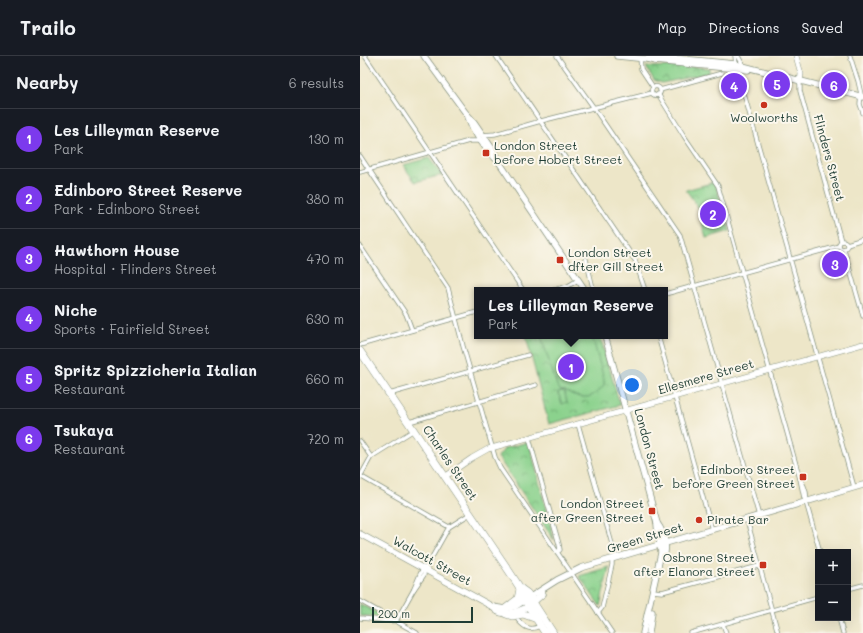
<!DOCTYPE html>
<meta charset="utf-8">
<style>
body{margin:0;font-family:Mali,sans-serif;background:#242831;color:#f1f3f6}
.controls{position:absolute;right:12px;bottom:12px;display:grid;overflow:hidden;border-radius:0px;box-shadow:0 4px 16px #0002}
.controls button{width:36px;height:36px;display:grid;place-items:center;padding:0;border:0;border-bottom:1px solid #363941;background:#171b24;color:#f1f3f6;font:20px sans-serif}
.scale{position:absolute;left:12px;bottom:10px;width:101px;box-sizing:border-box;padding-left:4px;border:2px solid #1f3d34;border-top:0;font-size:11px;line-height:14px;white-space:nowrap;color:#1f3d34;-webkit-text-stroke:3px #fbf7ec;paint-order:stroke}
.you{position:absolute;left:272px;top:329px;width:14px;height:14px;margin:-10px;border:3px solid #fff;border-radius:50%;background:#1a73e8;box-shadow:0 0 0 6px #1a73e833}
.badge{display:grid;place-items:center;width:26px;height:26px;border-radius:50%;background:#7c3aed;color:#fff;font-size:13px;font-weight:700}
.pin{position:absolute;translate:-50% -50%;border:2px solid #fff;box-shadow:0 1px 4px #0006}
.popup{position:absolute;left:114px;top:231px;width:194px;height:52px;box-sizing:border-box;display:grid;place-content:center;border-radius:0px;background:#171b24;filter:drop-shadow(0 1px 3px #0005);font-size:13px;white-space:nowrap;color:#9ea1a6}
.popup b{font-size:15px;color:#f1f3f6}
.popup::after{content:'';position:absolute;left:50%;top:100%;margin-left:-8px;border:8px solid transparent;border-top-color:#171b24}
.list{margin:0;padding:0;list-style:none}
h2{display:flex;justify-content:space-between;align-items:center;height:52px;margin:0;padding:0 16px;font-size:17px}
h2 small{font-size:13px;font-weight:400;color:#9ea1a6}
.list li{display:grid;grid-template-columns:26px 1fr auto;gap:12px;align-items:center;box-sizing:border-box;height:60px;padding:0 16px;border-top:1px solid #363941}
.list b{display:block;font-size:15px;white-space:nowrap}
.list p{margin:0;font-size:13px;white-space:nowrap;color:#9ea1a6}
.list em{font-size:13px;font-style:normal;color:#9ea1a6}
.map{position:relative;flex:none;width:503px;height:577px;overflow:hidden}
header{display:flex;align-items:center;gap:24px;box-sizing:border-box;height:56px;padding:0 20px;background:#171b24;border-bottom:1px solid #363941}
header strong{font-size:19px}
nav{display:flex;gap:22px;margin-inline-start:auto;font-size:14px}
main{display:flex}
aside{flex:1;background:#171b24}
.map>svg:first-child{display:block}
</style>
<header>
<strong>Trailo</strong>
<nav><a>Map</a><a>Directions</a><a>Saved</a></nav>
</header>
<main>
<aside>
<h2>Nearby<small>6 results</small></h2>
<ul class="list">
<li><span class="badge">1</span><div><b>Les Lilleyman Reserve</b><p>Park</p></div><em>130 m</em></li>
<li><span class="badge">2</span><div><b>Edinboro Street Reserve</b><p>Park · Edinboro Street</p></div><em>380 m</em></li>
<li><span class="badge">3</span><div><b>Hawthorn House</b><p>Hospital · Flinders Street</p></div><em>470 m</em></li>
<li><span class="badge">4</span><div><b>Niche</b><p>Sports · Fairfield Street</p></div><em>630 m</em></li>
<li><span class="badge">5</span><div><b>Spritz Spizzicheria Italian</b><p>Restaurant</p></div><em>660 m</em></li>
<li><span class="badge">6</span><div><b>Tsukaya</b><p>Restaurant</p></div><em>720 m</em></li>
</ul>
</aside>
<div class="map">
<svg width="503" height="577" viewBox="0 0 503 577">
<defs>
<pattern id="park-crowns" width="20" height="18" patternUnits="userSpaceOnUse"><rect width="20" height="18" fill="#8bd28d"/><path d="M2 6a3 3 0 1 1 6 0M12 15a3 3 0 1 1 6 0" fill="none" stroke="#71ac74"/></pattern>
</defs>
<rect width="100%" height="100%" fill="#fbf7ec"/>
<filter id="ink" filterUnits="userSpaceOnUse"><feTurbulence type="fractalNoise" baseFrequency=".025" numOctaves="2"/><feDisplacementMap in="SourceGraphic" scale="8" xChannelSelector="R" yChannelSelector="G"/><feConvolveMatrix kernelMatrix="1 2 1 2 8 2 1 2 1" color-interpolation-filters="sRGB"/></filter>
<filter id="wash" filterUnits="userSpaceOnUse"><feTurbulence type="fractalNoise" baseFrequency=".012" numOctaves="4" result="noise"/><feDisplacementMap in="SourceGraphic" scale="16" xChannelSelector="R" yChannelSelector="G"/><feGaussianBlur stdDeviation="0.9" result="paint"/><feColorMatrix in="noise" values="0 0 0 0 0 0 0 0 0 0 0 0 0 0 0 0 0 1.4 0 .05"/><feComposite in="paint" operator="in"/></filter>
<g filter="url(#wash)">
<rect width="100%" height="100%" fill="#ede6c8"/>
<g fill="url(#park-crowns)" stroke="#558860">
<polygon points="324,10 349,12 349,17 302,27 294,24 286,11"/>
<polygon points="69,102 82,119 55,126 43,109"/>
<polygon points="355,126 370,175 346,182 341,163 346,162 326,134"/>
<polygon points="166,280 240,280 260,349 189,368"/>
<polygon points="169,386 194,484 138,401 145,392"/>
<polygon points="249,511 240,550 219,520"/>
<polygon points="0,548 25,561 24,562 13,560 0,560"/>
</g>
<path fill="#8bd28d" stroke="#558860" d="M181,280H232L244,323V329C231,345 221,344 204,334L207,346L202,348L198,336L204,335L200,334L197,330Z"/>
</g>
<g filter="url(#ink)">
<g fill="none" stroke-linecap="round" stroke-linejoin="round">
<g stroke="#86927e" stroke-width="5">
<g id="street">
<polyline points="5,0 163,234"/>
<polyline points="136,0 275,204 285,234"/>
<polyline points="197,0 234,52 320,179 399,460"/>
<polyline points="375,0 376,9"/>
<polyline points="378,0 383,9"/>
<polyline points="490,0 498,25 501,38 500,48 503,57"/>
<polyline points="280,2 281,13 293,31"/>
<polyline points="374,12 379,20 494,431"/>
<polyline points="440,26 440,35 481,185"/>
<circle cx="296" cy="35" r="4.5"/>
<polyline points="300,34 362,17"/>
<polyline points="298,38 324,80 358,130 440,423 444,442 446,446 460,496"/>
<polyline points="123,79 135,78 181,65 292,37"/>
<polyline points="0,100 88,232 103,290 135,401 140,412 252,577"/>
<polyline points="0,116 109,85 121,85"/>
<circle cx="483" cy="189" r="4"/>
<polyline points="487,188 503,183"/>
<polyline points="0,190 46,258 52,274"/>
<polyline points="484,193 503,260"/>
<polyline points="226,203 233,232 232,234"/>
<polyline points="194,234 208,230 218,224"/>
<polyline points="305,238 479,190"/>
<polyline points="298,280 352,474"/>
<polyline points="0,289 117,256"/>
<polyline points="29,338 168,299"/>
<polyline points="49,366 176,329"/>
<polyline points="218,368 256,502"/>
<polyline points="169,382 199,488 200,494 197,496"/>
<polyline points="0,385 11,401"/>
<polyline points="0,420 89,471"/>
<polyline points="0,421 11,401 54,374"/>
<path d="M441,424C445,431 448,438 446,446"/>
<polyline points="387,464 418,577"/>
<polyline points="54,533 64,519 64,513"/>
<polyline points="488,533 503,529"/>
<polyline points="293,535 302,536 399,510"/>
<polyline points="0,545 57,577"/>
<polyline points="238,557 242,552 252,509 252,504"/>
<polyline points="0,562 33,565"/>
<polyline points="479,562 483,577"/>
<path d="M158,564C165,572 170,575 180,570"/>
<polyline points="36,565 54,533 61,516 67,510 89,471 110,458"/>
<polyline points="363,568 366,577"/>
<polyline points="331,577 458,541"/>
</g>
</g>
<g stroke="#86927e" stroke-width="6">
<g id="secondary">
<polyline points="436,0 441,18 440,26"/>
<polyline points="86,420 112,402 128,393 503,288"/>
</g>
</g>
<g stroke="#86927e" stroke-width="7">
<g id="primary">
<polyline points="64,0 105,56 114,66 133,94 137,103 225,234"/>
<polyline points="257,0 287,3 295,5 388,14"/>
<polyline points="287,3 302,1 375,8 503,41"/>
<path d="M108,61C113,75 124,91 135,102"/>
<path d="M245,280L297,467C297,477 301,487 301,497L283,577"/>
<path d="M297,467C305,478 307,490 304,502"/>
<path d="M0,478L133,551C141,564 164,554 173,547C176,544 179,541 183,538"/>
<polyline points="133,551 145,553 156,550 197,524 221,512 503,429"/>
<polyline points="289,577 292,556"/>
</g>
</g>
<g stroke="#86927e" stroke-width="8">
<g id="highway">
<polyline points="0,295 149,515 160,532 162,540 185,577"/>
<polyline points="160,532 167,537 193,577"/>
<polyline points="145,553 158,543 160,533"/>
<polyline points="146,558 152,560 163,558 177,563"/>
</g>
</g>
<use href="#street" stroke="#fff" stroke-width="3.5"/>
<use href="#secondary" stroke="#fff" stroke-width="5"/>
<use href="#primary" stroke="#fff" stroke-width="5.5"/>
<use href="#highway" stroke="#fff" stroke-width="7"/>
</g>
</g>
<g fill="#c8321e" stroke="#fbf7ec" stroke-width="1.5">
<circle cx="404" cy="49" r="4"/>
<rect x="122" y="93" width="8" height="8" rx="2"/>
<rect x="196" y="200" width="8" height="8" rx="2"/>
<rect x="439" y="417" width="8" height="8" rx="2"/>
<rect x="288" y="451" width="8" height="8" rx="2"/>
<circle cx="339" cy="464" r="4"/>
<rect x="399" y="505" width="8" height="8" rx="2"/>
</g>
<g text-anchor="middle" stroke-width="4" stroke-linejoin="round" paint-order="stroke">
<g font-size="12" fill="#1f3d34" stroke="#fbf7ec" text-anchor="start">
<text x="404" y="66" text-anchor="middle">Woolworths</text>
<text x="134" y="94">London Street<tspan x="134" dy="14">before Hobert Street</tspan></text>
<text x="208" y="201">London Street<tspan x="208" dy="14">dfter Gill Street</tspan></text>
<text x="435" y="418" text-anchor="end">Edinboro Street<tspan x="435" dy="14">before Green Street</tspan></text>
<text x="284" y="452" text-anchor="end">London Street<tspan x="284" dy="14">after Green Street</tspan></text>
<text x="347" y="468">Pirate Bar</text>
<text x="395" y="506" text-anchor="end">Osbrone Street<tspan x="395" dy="14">after Elanora Street</tspan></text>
</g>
<g font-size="12" fill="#1f3d34" stroke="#fbf7ec">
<text transform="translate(469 102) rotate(75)" y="4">Flinders Street</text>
<text transform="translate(346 321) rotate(-16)" y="4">Ellesmere Street</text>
<text transform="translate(289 393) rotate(75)" y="4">London Street</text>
<text transform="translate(90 407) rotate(56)" y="4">Charles Street</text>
<text transform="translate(285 482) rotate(-17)" y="4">Green Street</text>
<text transform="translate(72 505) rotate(29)" y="4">Walcott Street</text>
</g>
</g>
</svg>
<div class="controls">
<button>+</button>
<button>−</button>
</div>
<div class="scale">200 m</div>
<div class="you"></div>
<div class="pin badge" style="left:211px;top:311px">1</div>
<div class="popup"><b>Les Lilleyman Reserve</b>Park</div>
<div class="pin badge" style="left:353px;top:158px">2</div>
<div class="pin badge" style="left:475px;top:208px">3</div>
<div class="pin badge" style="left:374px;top:30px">4</div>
<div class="pin badge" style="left:417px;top:28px">5</div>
<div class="pin badge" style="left:474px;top:29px">6</div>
</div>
</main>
